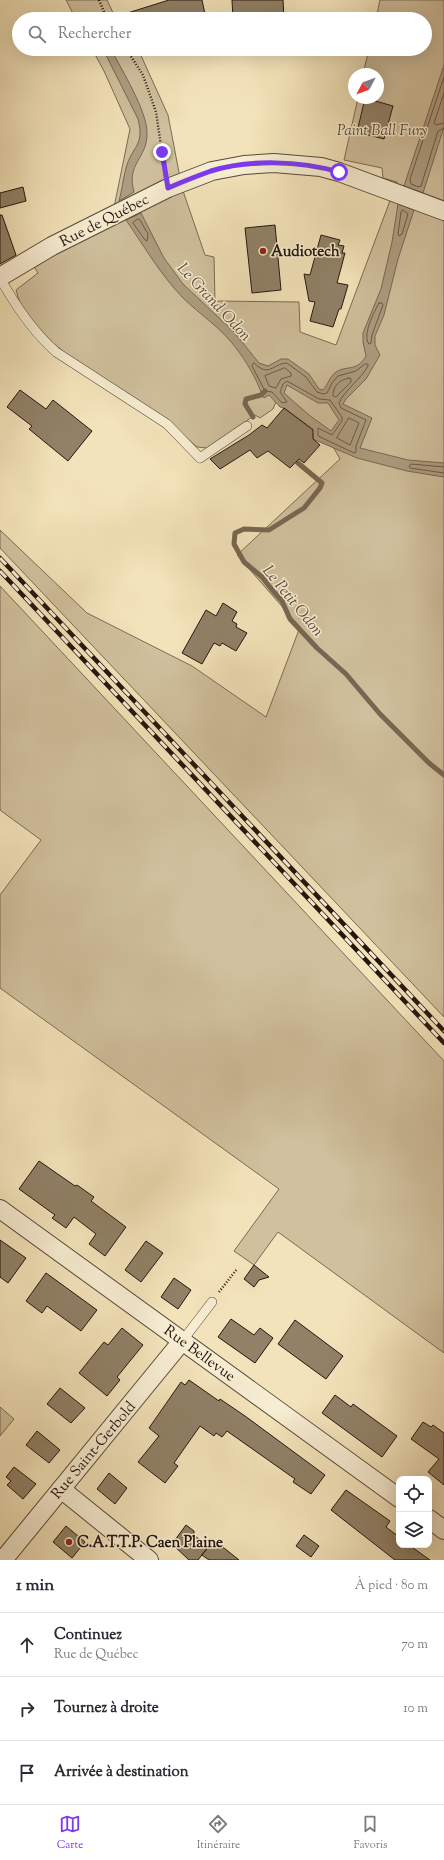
<!DOCTYPE html>
<html lang="fr">
<meta charset="utf-8">
<style>
body{margin:0;font-family:"Sorts Mill Goudy",serif;background:#f7f7f7;color:#2b2b33}
.controls{position:absolute;right:12px;bottom:12px;display:grid;overflow:hidden;border-radius:8px;box-shadow:0 4px 16px #0002}
.controls button{width:36px;height:36px;display:grid;place-items:center;padding:0;border:0;border-bottom:1px solid #e1e1e2;background:#fff;color:#2b2b33;font:20px sans-serif}
.compass{position:absolute;left:348px;top:68px;width:36px;height:36px;border-radius:50%;background:#fff;box-shadow:0 4px 16px #0002;rotate:229deg}
.stop{position:absolute;width:12px;height:12px;margin:-9px;border:3px solid #7c3aed;border-radius:50%;background:#fff}
.stop.end{background:#7c3aed;border-color:#fff;box-shadow:0 1px 4px #0008}
.list{margin:0;padding:0;list-style:none}
h2{display:flex;justify-content:space-between;align-items:center;height:52px;margin:0;padding:0 16px;font-size:17px}
h2 small{font-size:13px;font-weight:400;color:#7c7c81}
.list li{display:grid;grid-template-columns:26px 1fr auto;gap:12px;align-items:center;box-sizing:border-box;height:64px;padding:0 16px;border-top:1px solid #e1e1e2}
.list b{display:block;font-size:15px;white-space:nowrap}
.list p{margin:0;font-size:13px;white-space:nowrap;color:#7c7c81}
.list em{font-size:13px;font-style:normal;color:#7c7c81}
.icon{flex:none;width:22px;height:22px;fill:none;stroke:currentColor;stroke-width:2;stroke-linecap:round;stroke-linejoin:round}
.map{position:relative;flex:none;width:444px;height:1560px;overflow:hidden}
.search{position:absolute;background:#fff;box-shadow:0 4px 16px #0002;left:12px;right:12px;top:12px;height:44px;display:flex;align-items:center;gap:10px;box-sizing:border-box;padding:0 14px;border-radius:22px;color:#7c7c81;font-size:15px}
.sheet{height:244px;background:#fff}
nav{display:flex;justify-content:space-around;align-items:center;box-sizing:border-box;height:56px;border-top:1px solid #e1e1e2;background:#fff;font-size:11px;color:#7c7c81}
nav a{display:grid;justify-items:center;gap:2px}
nav .on{color:#7c3aed}
.map>svg:first-child{display:block}
</style>
<div class="map">
<svg width="444" height="1560" viewBox="0 0 444 1560">
<rect width="100%" height="100%" fill="#f3e3ba"/>
<filter id="stains"><feTurbulence type="fractalNoise" baseFrequency=".005" numOctaves="4"/><feColorMatrix values="0 0 0 0 .2 0 0 0 0 .09 0 0 0 0 .02 0 0 0 .5 -.17"/></filter>
<radialGradient id="worn" r=".72"><stop offset=".6" stop-color="#630" stop-opacity="0"/><stop offset="1" stop-color="#630" stop-opacity=".3"/></radialGradient>
<g fill="#d0c09d" stroke="#7a6b56">
<polygon points="66,0 107,0 116,19 76,19"/>
<polygon points="380,0 444,0 444,1017 0,548 0,530 87,613 192,666 266,717 300,627 237,555 340,459 327,436 278,397 273,409 260,418 255,415 207,448 197,447 169,422 69,356 49,340 36,328 21,307 16,290 38,273 33,265 111,222 130,129 104,71 92,49 138,49 168,115 182,188 205,255 214,257 215,301 299,302 300,332 336,345 397,182 383,178 382,168 344,160 358,98 378,98 378,74 363,74 369,49 425,49 425,19 376,19"/>
<polygon points="0,586 444,1061 444,1353 278,1232 254,1265 234,1251 279,1189 0,988 0,895 41,840 0,810"/>
<polygon points="0,1407 14,1419 0,1436"/>
</g>
<g fill="#ad9d80" stroke="#776752" fill-rule="evenodd">
<path d="M103,49H111C121,69 148,112 147,134C147,159 126,163 134,192L119,201C122,190 123,179 126,168C132,146 145,146 138,119Z"/>
<polygon points="444,65 444,127 423,193 404,186"/>
<path d="M398,204L414,210L398,259L384,315L375,336V345L380,355L366,379L346,399L343,404L372,418L360,448L408,460L444,463V477L407,471L357,458L313,439V434L311,432L313,429L284,408L280,407L269,395L264,398C261,394 261,391 259,387C253,372 242,355 232,343C215,322 191,309 174,288C156,267 142,243 126,220L141,213L164,258L183,284L234,332L259,363L268,366L281,359H288L309,374L319,389L323,390C328,385 329,377 336,372C347,365 357,372 366,356L363,342V333L381,289L392,242ZM287,385L318,403H328L339,420L331,431L309,415L284,393Z"/>
</g>
<g fill="none" stroke-linecap="round" stroke-linejoin="round">
<g stroke="#695a47" stroke-width="1">
<polyline points="444,77 410,179 411,184 418,187 421,186 438,131 444,128"/>
<polyline points="444,93 434,123 436,125 444,123"/>
<polygon points="403,210 408,214 402,234 399,236 398,234 401,212"/>
<polygon points="138,219 140,220 148,234 147,241 145,240 133,223"/>
<path d="M379,303H382L383,305L372,335L371,343L369,344C362,335 374,312 379,303Z"/>
<path d="M254,363C269,378 272,364 287,363L306,377L317,392L323,394L327,393L332,383L338,376L356,371L365,364H368V366C360,380 344,391 339,403L341,408L366,420L356,446V452L354,453L318,436V428L332,435L342,421V417L330,400L319,399L287,381L283,384L280,392L287,402L282,403L272,392L265,391L252,366Z"/>
<polygon points="285,368 291,373 291,376 281,379 276,388 269,386 265,376"/>
<path d="M349,378L351,379V382L336,397L333,396C333,386 339,380 349,378Z"/>
<polygon points="349,418 359,423 350,445 337,438"/>
<polyline points="444,467 411,464 409,466 410,468 444,473"/>
</g>
<g stroke="#776752" stroke-width="5">
<polyline points="253,417 245,404 246,399 261,395 265,391"/>
<polyline points="298,463 322,483 320,488 304,508 269,530 244,529 235,533 234,544 244,562 262,577 273,591 282,601 290,619 317,648 346,674 380,714 429,763 444,775"/>
</g>
</g>
<g fill="#908167" stroke="#25160e">
<polygon points="169,0 202,0 206,19 118,19 118,16"/>
<polygon points="232,0 283,0 284,19 233,19"/>
<polygon points="365,98 393,106 384,139 357,132"/>
<polygon points="23,187 26,201 0,208 0,193"/>
<polygon points="0,215 2,215 16,255 0,264"/>
<polygon points="275,225 281,290 252,293 245,228"/>
<polygon points="321,235 340,240 338,245 344,246 342,253 345,253 337,283 348,285 341,309 339,309 333,327 310,321 315,302 309,301 304,274 310,275"/>
<polygon points="20,390 46,409 53,400 92,431 68,461 29,429 32,426 7,407"/>
<polygon points="284,408 313,430 313,439 320,445 304,463 299,459 290,468 268,451 257,458 250,450 220,469 210,459 249,435 262,425 267,428"/>
<polygon points="223,603 237,612 232,621 237,624 236,627 247,633 236,651 222,643 220,646 214,643 202,664 182,653 206,610 216,616"/>
<polygon points="39,1161 75,1186 77,1185 94,1197 91,1201 126,1227 105,1256 89,1244 96,1234 74,1217 66,1228 52,1218 55,1215 19,1189"/>
<polygon points="0,1240 26,1258 8,1283 0,1277"/>
<polygon points="146,1241 163,1253 141,1282 125,1270"/>
<polygon points="254,1265 269,1277 259,1280 254,1287 244,1279"/>
<polygon points="46,1273 97,1310 81,1331 47,1306 42,1313 26,1301"/>
<polygon points="174,1278 191,1290 178,1309 161,1297"/>
<polygon points="231,1319 254,1335 260,1328 273,1338 255,1363 218,1337"/>
<polygon points="295,1320 343,1356 326,1379 278,1344"/>
<polygon points="122,1328 143,1345 117,1377 120,1380 107,1396 79,1373 104,1342 108,1345"/>
<polygon points="189,1380 219,1401 220,1399 245,1416 325,1475 311,1494 293,1482 295,1479 227,1431 222,1437 216,1433 214,1436 200,1426 174,1463 178,1466 165,1483 138,1462 159,1436 149,1428 181,1382 185,1385"/>
<polygon points="60,1388 85,1408 71,1423 47,1404"/>
<polygon points="335,1395 351,1407 353,1404 397,1436 382,1457 322,1413"/>
<polygon points="423,1422 431,1427 433,1425 444,1433 444,1485 428,1472 439,1459 411,1439"/>
<polygon points="37,1431 60,1450 49,1463 26,1445"/>
<polygon points="14,1467 36,1484 23,1499 7,1485 11,1481 6,1477"/>
<polygon points="109,1473 127,1488 115,1504 97,1489"/>
<polygon points="346,1490 390,1521 386,1527 399,1537 399,1545 409,1545 430,1560 395,1560 331,1510"/>
<polygon points="186,1525 194,1531 194,1535 208,1547 198,1560 189,1560 172,1544"/>
<polygon points="66,1526 85,1542 72,1558 53,1542"/>
<polygon points="304,1535 319,1546 311,1557 296,1546"/>
<polygon points="214,1540 239,1560 209,1560 202,1555"/>
</g>
<g fill="none" stroke-linecap="round" stroke-linejoin="round">
<g stroke="#584939" stroke-width="10">
<g id="service">
<path d="M0,278C15,305 32,331 56,352L167,424L200,458L247,426"/>
<polyline points="183,1340 212,1302"/>
</g>
</g>
<g stroke="#584939" stroke-width="20">
<g id="minor">
<polyline points="0,277 52,246 168,188 212,171 244,165 274,163 321,167 339,172 444,211"/>
<polyline points="0,1209 399,1498"/>
<polyline points="61,1489 149,1560"/>
<polyline points="429,1519 444,1530"/>
<polyline points="3,1560 183,1340"/>
</g>
</g>
<g stroke="#25160e" stroke-width="2.5" stroke-dasharray="1 2" stroke-linecap="butt">
<polyline points="99,0 107,19"/>
<polyline points="126,49 143,75 156,112 165,173"/>
<polyline points="219,1292 237,1269"/>
</g>
<use href="#service" stroke="#f7edd2" stroke-width="9"/>
<use href="#minor" stroke="#f7edd2" stroke-width="18"/>
<g stroke="#25160e" stroke-width="4.5">
<g id="rail">
<polyline points="0,558 444,1031"/>
<polyline points="0,571 444,1043"/>
</g>
</g>
<use href="#rail" stroke="#f7edd2" stroke-width="3" stroke-dasharray="9" stroke-linecap="butt"/>
</g>
<g fill="none" stroke-linecap="round" stroke-linejoin="round">
<path stroke="#7c3aed" stroke-width="5" d="M162,152L168,188C182,182 197,176 211,171C250,159 300,161 339,172"/>
</g>
<g fill="#8f2418" stroke="#f7edd2" stroke-width="1.5">
<circle cx="263" cy="251" r="4"/>
<circle cx="69" cy="1542" r="4"/>
</g>
<g text-anchor="middle" stroke-width="3" stroke-linejoin="round" paint-order="stroke">
<g font-size="15" font-style="italic" fill="#584939" stroke="#f7edd2">
<text x="382" y="135">Paint Ball Fury</text>
</g>
<g font-size="15" fill="#25160e" stroke="#f7edd2">
<text transform="translate(104 220) rotate(-27)" y="5">Rue de Québec</text>
<text transform="translate(200 1353) rotate(36)" y="5">Rue Bellevue</text>
<text transform="translate(93 1450) rotate(-50)" y="5">Rue Saint-Gerbold</text>
</g>
<g font-size="15" font-weight="bold" fill="#25160e" stroke="#f7edd2" text-anchor="start">
<text x="271" y="256">Audiotech</text>
<text x="77" y="1547">C.A.T.T.P. Caen Plaine</text>
</g>
<g font-size="16" font-style="italic" fill="#5b4c3c" stroke="#f7edd2">
<text transform="translate(215 301) rotate(47)" y="6">Le Grand Odon</text>
<text transform="translate(294 600) rotate(51)" y="6">Le Petit Odon</text>
</g>
</g>
<rect width="100%" height="100%" filter="url(#stains)"/>
<rect width="100%" height="100%" fill="url(#worn)"/>
</svg>
<div class="controls">
<button><svg class="icon" aria-label="locate" viewBox="0 0 24 24"><circle cx="12" cy="12" r="6"/><path d="M12 2v4M12 18v4M2 12h4M18 12h4"/></svg></button>
<button><svg class="icon" aria-label="layers" viewBox="0 0 24 24"><path d="M12 4l9 5-9 5-9-5zM3 14l9 5 9-5"/></svg></button>
</div>
<svg class="compass" viewBox="-18 -18 36 36"><path d="M0-13l5 13h-10z" fill="#e53935"/><path d="M0 13l5-13h-10z" fill="#7c7c81"/></svg>
<div class="stop" style="left:339px;top:172px"></div>
<div class="stop end" style="left:162px;top:152px"></div>
<div class="search"><svg class="icon" aria-label="search" viewBox="0 0 24 24"><circle cx="10" cy="10" r="6"/><path d="M15 15l6 6"/></svg>Rechercher</div>
</div>
<section class="sheet">
<h2>1 min<small>À pied · 80 m</small></h2>
<ul class="list">
<li><svg class="icon" aria-label="ahead" viewBox="0 0 24 24"><path d="M12 20V5M6 11l6-6 6 6"/></svg><div><b>Continuez</b><p>Rue de Québec</p></div><em>70 m</em></li>
<li><svg class="icon" aria-label="right" viewBox="0 0 24 24"><path d="M7 20v-9h11M14 6l5 5-5 5"/></svg><div><b>Tournez à droite</b></div><em>10 m</em></li>
<li><svg class="icon" aria-label="arrive" viewBox="0 0 24 24"><path d="M6 21V4h12l-3 4 3 4H6"/></svg><div><b>Arrivée à destination</b></div></li>
</ul>
</section>
<nav>
<a class="on"><svg class="icon" aria-label="map" viewBox="0 0 24 24"><path d="M3 6l6-2 6 2 6-2v14l-6 2-6-2-6 2zM9 4v14M15 6v14"/></svg>Carte</a>
<a><svg class="icon" aria-label="directions" viewBox="0 0 24 24"><path d="M12 3l9 9-9 9-9-9zM9 14v-3h6M13 9l2 2-2 2"/></svg>Itinéraire</a>
<a><svg class="icon" aria-label="saved" viewBox="0 0 24 24"><path d="M7 4h10v16l-5-4-5 4z"/></svg>Favoris</a>
</nav>
